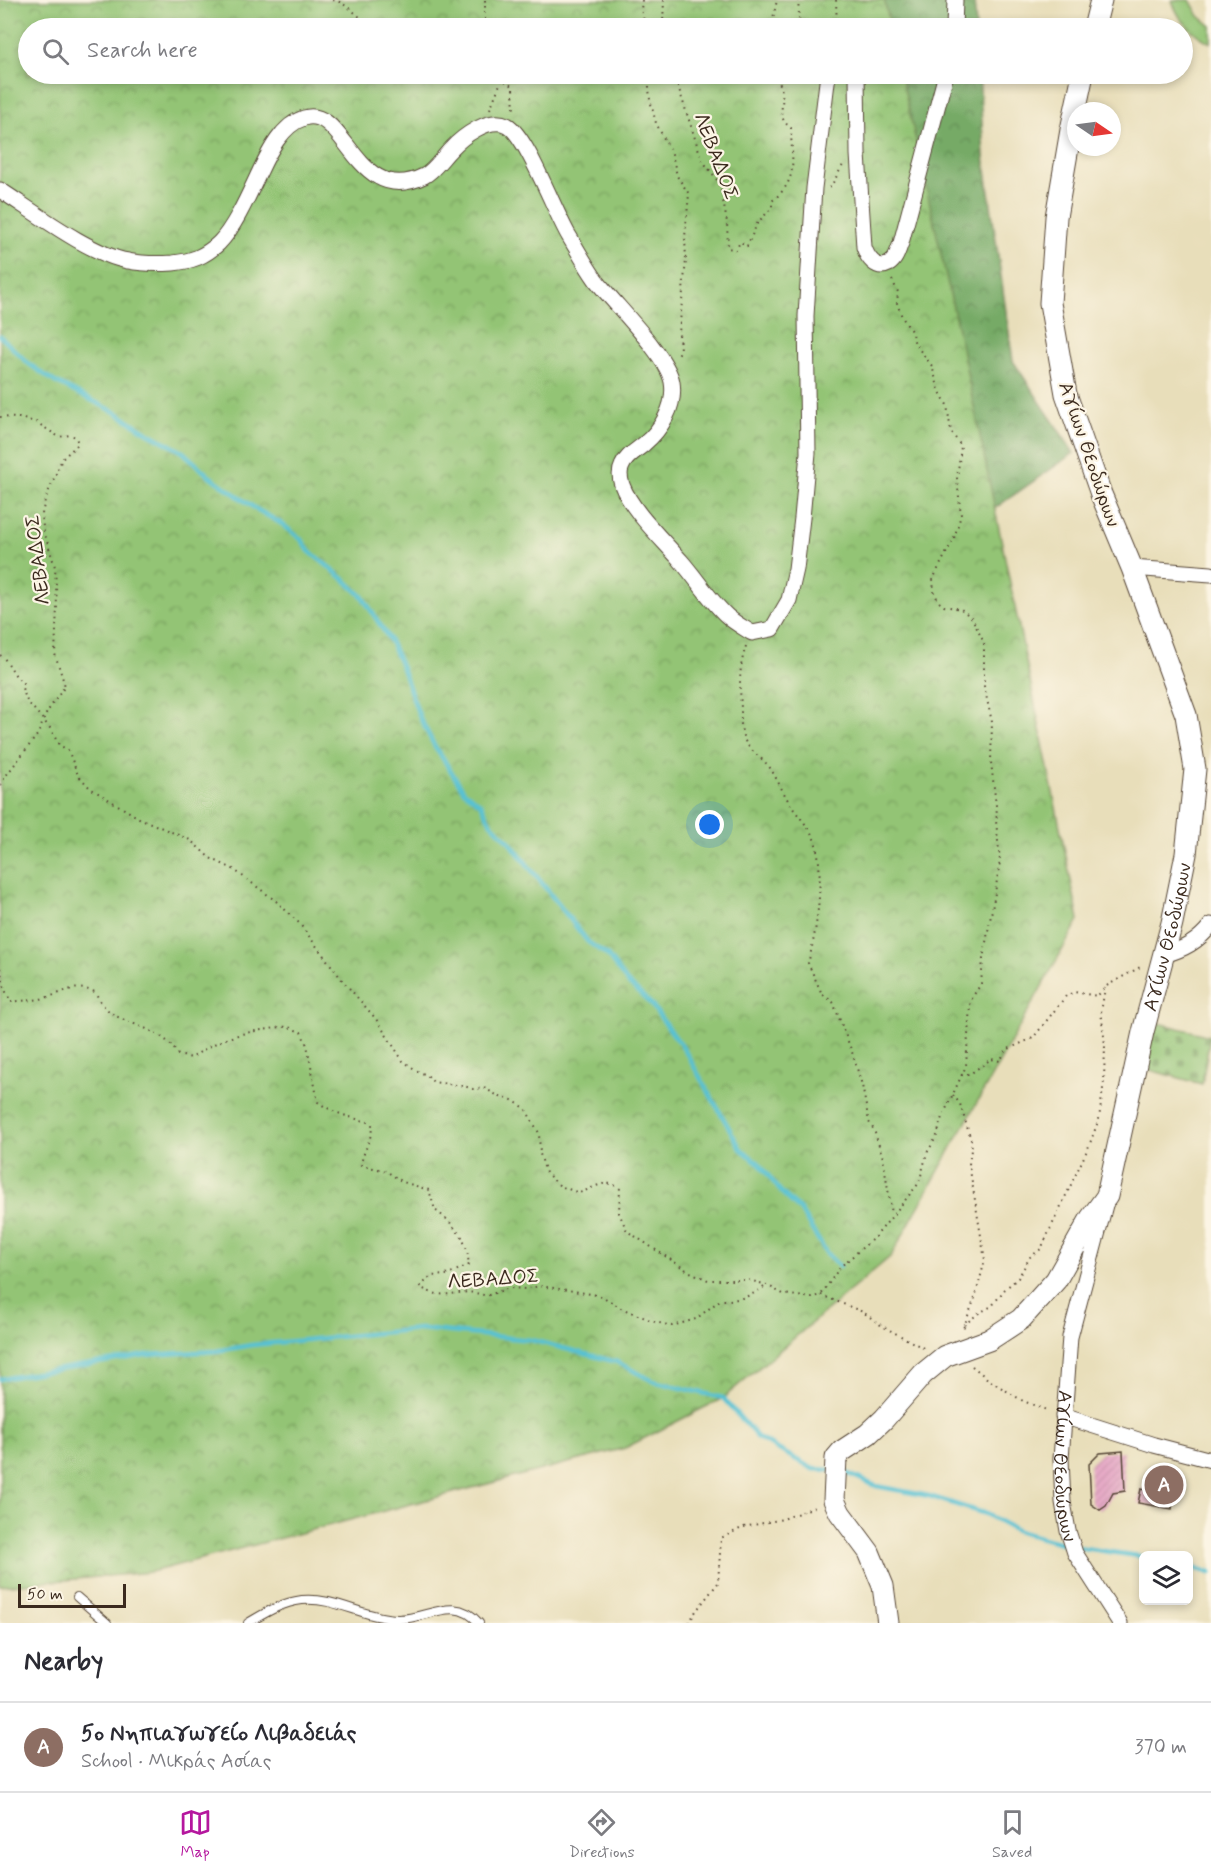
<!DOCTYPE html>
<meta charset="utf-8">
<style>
body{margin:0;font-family:Mynerve,sans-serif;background:#f2f2f3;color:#2b2b33}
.controls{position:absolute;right:18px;bottom:18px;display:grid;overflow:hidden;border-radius:9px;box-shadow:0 3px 9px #0003}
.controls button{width:54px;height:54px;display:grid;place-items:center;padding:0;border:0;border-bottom:2px solid #e1e1e2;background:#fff;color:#2b2b33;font:30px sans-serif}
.compass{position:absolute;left:1067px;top:102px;width:54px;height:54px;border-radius:50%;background:#fff;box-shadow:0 3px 9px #0003;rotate:103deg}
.scale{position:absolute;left:18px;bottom:15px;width:108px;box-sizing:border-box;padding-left:6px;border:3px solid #3b2a1e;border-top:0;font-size:16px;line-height:21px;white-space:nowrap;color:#3b2a1e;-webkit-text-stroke:4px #fcf5e5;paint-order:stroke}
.you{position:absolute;left:710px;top:825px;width:21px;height:21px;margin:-15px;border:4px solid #fff;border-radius:50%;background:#1a73e8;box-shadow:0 0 0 9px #1a73e833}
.badge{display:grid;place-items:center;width:39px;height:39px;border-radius:50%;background:#b5179e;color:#fff;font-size:20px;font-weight:700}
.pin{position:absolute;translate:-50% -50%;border:3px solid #fff;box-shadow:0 2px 6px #0006}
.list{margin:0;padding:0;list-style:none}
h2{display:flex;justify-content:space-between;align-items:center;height:78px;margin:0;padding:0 24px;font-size:26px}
h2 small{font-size:20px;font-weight:400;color:#7c7c81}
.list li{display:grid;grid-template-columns:39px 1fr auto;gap:18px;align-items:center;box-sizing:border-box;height:90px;padding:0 24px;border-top:2px solid #e1e1e2}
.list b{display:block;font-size:22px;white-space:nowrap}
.list p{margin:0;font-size:20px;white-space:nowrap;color:#7c7c81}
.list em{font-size:20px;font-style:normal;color:#7c7c81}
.icon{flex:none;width:33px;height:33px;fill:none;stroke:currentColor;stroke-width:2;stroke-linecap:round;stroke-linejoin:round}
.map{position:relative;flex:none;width:1211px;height:1623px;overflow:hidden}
.search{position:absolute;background:#fff;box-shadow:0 3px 9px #0003;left:18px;right:18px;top:18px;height:66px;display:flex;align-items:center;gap:15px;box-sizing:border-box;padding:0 21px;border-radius:33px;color:#7c7c81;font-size:22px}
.sheet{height:168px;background:#fff}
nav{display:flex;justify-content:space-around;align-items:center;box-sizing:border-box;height:84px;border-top:2px solid #e1e1e2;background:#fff;font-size:16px;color:#7c7c81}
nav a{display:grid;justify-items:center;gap:3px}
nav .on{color:#b5179e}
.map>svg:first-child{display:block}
</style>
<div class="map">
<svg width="1211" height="1623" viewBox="0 0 1211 1623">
<defs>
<pattern id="forest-crowns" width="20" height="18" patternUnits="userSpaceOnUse" patternTransform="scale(1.5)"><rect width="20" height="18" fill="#76aa66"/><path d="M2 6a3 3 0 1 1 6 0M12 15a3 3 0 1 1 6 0" fill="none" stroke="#628b53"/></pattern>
<pattern id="cemetery-stones" width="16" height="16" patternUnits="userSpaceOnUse" patternTransform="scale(1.5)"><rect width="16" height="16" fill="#93c474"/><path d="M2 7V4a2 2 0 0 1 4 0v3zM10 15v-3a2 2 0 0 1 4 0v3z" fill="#799f5f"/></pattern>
<pattern id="park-crowns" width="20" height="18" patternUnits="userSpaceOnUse" patternTransform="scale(1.5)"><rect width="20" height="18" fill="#93c474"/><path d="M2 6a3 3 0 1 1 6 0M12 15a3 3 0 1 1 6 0" fill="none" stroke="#799f5f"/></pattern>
<pattern id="building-hatch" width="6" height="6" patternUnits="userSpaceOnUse" patternTransform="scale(1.5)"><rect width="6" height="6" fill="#e7abc7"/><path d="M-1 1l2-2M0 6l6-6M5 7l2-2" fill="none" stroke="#c793aa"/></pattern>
</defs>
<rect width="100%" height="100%" fill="#fcf5e5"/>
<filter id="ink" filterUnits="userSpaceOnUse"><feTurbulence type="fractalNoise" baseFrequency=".0167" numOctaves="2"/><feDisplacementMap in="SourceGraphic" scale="12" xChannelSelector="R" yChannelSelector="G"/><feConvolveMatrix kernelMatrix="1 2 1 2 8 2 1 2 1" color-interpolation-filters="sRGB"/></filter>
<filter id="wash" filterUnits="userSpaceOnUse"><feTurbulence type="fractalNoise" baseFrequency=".008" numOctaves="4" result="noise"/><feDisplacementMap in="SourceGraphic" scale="24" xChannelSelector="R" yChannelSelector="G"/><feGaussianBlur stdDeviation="1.35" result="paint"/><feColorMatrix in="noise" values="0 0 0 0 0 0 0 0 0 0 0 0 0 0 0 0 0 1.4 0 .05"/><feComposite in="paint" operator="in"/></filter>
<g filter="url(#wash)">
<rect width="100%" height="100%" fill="#e8deba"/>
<g fill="url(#forest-crowns)" stroke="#586a42" stroke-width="1.5">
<polygon points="715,0 974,0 976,28 745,28"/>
<polygon points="755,74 979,74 984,156 1013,361 1074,453 965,529"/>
</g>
<polygon fill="url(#cemetery-stones)" stroke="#677749" stroke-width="1.5" points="1151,1021 1210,1036 1202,1084 1142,1068"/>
<polygon fill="url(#park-crowns)" stroke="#677749" stroke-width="1.5" points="0,0 884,0 891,28 28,28 28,74 901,74 962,348 1079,920 891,1256 723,1398 625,1448 151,1572 0,1586"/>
<path fill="#93c474" stroke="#677749" stroke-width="1.5" d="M1172,0H1190L1199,16L1211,26V43C1193,34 1177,19 1172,0Z"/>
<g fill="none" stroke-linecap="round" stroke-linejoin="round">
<g stroke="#57c1d3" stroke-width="4.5">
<polyline points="0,336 29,364 55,382 117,413 145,431 183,452 208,475 256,509 282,524 302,540 309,551 345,580 362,596 389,639 402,668 420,718 434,745 464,791 481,804 491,823 508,840 588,942 607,955 627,982 650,1003 684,1049 741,1149 759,1163 781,1192 800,1210 827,1254 840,1267"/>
<polyline points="0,1379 146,1355 216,1351 252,1345 420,1329 531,1340 617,1362 653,1381 723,1398 758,1438 813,1469 830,1470"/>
<polyline points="842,1471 876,1486 929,1496 986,1514 1020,1532 1069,1545"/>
<polyline points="1077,1547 1144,1557"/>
<polyline points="1188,1566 1211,1573"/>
</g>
</g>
<g id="blocks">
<g fill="url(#building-hatch)">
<polygon points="1123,1451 1125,1491 1113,1493 1106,1506 1100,1510 1091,1504 1089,1464 1100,1453"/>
<polygon points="1154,1476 1177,1480 1172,1509 1138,1503 1141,1489 1151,1491"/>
</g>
</g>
</g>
<g filter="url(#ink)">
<use href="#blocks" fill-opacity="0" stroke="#554535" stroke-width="1.5"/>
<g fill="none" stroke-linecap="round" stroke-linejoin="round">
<g stroke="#554535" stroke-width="10">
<g id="lane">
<polyline points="77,1597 107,1623"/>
<path d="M248,1623C267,1612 280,1603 302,1600C335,1597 364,1618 397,1619C427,1620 454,1594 479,1623"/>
</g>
</g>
<g stroke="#554535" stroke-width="17">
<g id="street">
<polyline points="954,28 955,0"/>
<path d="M857,74L858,154L864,247C867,257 876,271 889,264C896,260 898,250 901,243L946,74"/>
<path d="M0,190C33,211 91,255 128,261C143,264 159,264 173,263C192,261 204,257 219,243C235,227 250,192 260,171C269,152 282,125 304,118C345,104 356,209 424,176C434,171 442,158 451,149C462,137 489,116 507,125C527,136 555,213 569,236C578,251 586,266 596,280C615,305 667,355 672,382C676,406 661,430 644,444C636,451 626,456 622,466C619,472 620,479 622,485C631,510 663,540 681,561C696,578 709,599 726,615C733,622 744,628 752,633L772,629L789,600L796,569L802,518L808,453L806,316L814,188L828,74"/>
<polyline points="1132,568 1211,574"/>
<path d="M1164,955C1184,949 1198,942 1211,925"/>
<path id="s1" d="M1105,1205L1070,1337L1061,1459L1063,1502L1068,1531L1075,1553L1120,1623"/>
<polyline points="1063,1416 1154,1445 1211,1460"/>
</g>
</g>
<g stroke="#554535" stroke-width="23">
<g id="secondary">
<polyline points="1094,28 1101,0"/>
<path id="s2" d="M888,1623L883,1586L869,1552L840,1513L834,1500L836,1458L842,1451L868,1434L884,1419L923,1374L945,1356L989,1340L1021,1319L1056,1280L1091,1218L1107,1196L1143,1032L1172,923L1186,854L1195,769L1186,715L1132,568L1101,494L1066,394L1050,303L1056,217L1071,130L1083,74"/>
</g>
</g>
<g stroke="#554535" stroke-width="2" stroke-dasharray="1.5 4.5" stroke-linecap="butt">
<path d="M333,0C348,3 360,19 373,28"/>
<polyline points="485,0 485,28"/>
<polyline points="642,0 641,10 646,28"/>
<polyline points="664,0 663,23 665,28"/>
<polyline points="798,0 800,28"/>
<polyline points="836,0 837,28"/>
<polyline points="771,28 777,0"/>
<polyline points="489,74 497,75 513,87 514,113"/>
<polyline points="648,74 650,100 656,123 672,154 677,176 689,194 685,237 686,260 679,333 680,351 677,357"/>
<path d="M674,74L702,160L716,178L721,190L727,222L728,248L736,250L740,242L747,246L758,222L772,208V201C800,179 791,160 791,128C776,117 784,108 782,92C781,86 778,80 777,74"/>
<polyline points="490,109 504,74"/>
<polyline points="830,188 843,165"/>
<polyline points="0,417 19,418 36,422 59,437 70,435 76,437 78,444 62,459 45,500 42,514 43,528 55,567 57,606 55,654 65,686 47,712 38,734 5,777 0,787"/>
<path d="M746,646C738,671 740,685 741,709C741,720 740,731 745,741C751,753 766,760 772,771C779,783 785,796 792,807C800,818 810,828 815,841C825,872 817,932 808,963L822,994L833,1002L852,1052L862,1085L869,1122L874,1130L883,1158L892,1214"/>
<path d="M0,655C11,663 12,675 23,683L22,688L27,701L50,728L59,745L68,750L78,775L90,788L139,818L190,840L210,858L233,869L276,901L299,923L343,981L376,1019L403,1061L419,1072L427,1075L433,1082L464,1086L473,1089L484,1088L500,1097L512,1100L525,1108L539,1133L540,1154L546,1173L560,1186L579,1193C595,1188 606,1177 620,1189L619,1213L627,1231L688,1271L708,1280H749L767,1285L783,1294L812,1298L821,1295L840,1267L876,1236L919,1183L927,1153L938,1134L940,1122L966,1066L970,1005L973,996L981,984L983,959L995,893L1000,861L996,821L997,814L991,762L992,722L984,686V643L972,618L961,609L944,606L939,602L934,592L933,579L954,538L961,515L957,479L961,446L951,432L947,405L939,390L932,366L915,344L911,331L902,317L897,303L898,292L892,280"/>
<path d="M0,968L5,990L11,1002C22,1000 34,1001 44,998C66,993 71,983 95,992C100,1001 106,1011 116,1016C139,1028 164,1030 178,1055L192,1058C214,1040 242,1032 270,1029C275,1028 283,1026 288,1027C292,1028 297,1031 301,1032L307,1045L318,1102C334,1114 353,1118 372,1123C373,1139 363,1150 361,1165L386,1171L403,1182L429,1190L435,1210L448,1220L462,1237L467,1250L469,1265L446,1275L431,1276L420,1287C447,1304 459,1285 486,1296L509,1288L526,1289L539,1286L568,1290L602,1296L621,1308L655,1322L672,1326L696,1319L720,1300C739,1301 752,1296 767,1285"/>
<polyline points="961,1075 970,1074 991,1059 1000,1061 1006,1050 1033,1038 1066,996 1074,992 1097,996 1108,985 1142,966"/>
<polyline points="953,1095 960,1104 972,1143 969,1164 985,1260 975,1298 962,1331"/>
<polyline points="821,1295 863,1312 882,1326 927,1350"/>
<polyline points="964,1325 979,1313 992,1306 1005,1289 1018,1278 1030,1257 1041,1249 1089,1146 1099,1119 1104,1081 1105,1045 1101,1012 1105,988"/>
<polyline points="972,1366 989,1380 1023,1401 1049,1411"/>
<polyline points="689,1623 696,1611 718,1583 721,1538 744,1527 783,1519 817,1506"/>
</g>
<use href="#lane" stroke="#fff" stroke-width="8"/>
<use href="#street" stroke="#fff" stroke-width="15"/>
<use href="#secondary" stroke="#fff" stroke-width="21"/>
</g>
</g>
<g text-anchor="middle" stroke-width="4.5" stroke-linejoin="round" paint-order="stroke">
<g font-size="20" fill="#3b2a1e" stroke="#fcf5e5">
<text transform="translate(717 156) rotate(69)" y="7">ΛΕΒΑΔΟΣ</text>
<text transform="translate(1090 454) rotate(71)" y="7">Αγίων Θεοδώρων</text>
<text transform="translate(37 560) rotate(-97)" y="7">ΛΕΒΑΔΟΣ</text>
<text dy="7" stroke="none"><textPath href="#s2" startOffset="831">Αγίων Θεοδώρων</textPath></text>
<text transform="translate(493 1278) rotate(-4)" y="7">ΛΕΒΑΔΟΣ</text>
<text dy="7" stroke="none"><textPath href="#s1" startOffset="266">Αγίων Θεοδώρων</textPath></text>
</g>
</g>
</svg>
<div class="controls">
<button><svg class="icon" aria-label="layers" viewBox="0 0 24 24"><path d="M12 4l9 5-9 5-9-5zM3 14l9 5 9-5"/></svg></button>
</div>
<svg class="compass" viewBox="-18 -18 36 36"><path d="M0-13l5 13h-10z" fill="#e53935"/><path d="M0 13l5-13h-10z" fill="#7c7c81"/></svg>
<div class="scale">50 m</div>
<div class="you"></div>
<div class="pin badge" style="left:1164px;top:1485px;background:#8d6e63">A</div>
<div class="search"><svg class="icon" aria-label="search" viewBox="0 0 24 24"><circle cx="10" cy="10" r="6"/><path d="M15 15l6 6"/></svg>Search here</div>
</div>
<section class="sheet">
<h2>Nearby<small></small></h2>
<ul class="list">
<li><span class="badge" style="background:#8d6e63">A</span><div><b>5ο Νηπιαγωγείο Λιβαδειάς</b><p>School · Μικράς Ασίας</p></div><em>370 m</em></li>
</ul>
</section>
<nav>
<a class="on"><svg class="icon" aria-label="map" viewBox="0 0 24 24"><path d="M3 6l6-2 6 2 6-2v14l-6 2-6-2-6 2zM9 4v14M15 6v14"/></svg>Map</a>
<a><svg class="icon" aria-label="directions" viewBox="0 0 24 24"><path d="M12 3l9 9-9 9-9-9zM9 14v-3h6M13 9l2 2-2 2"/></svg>Directions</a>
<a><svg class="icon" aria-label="saved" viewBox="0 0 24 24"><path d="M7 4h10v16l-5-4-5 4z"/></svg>Saved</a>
</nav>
